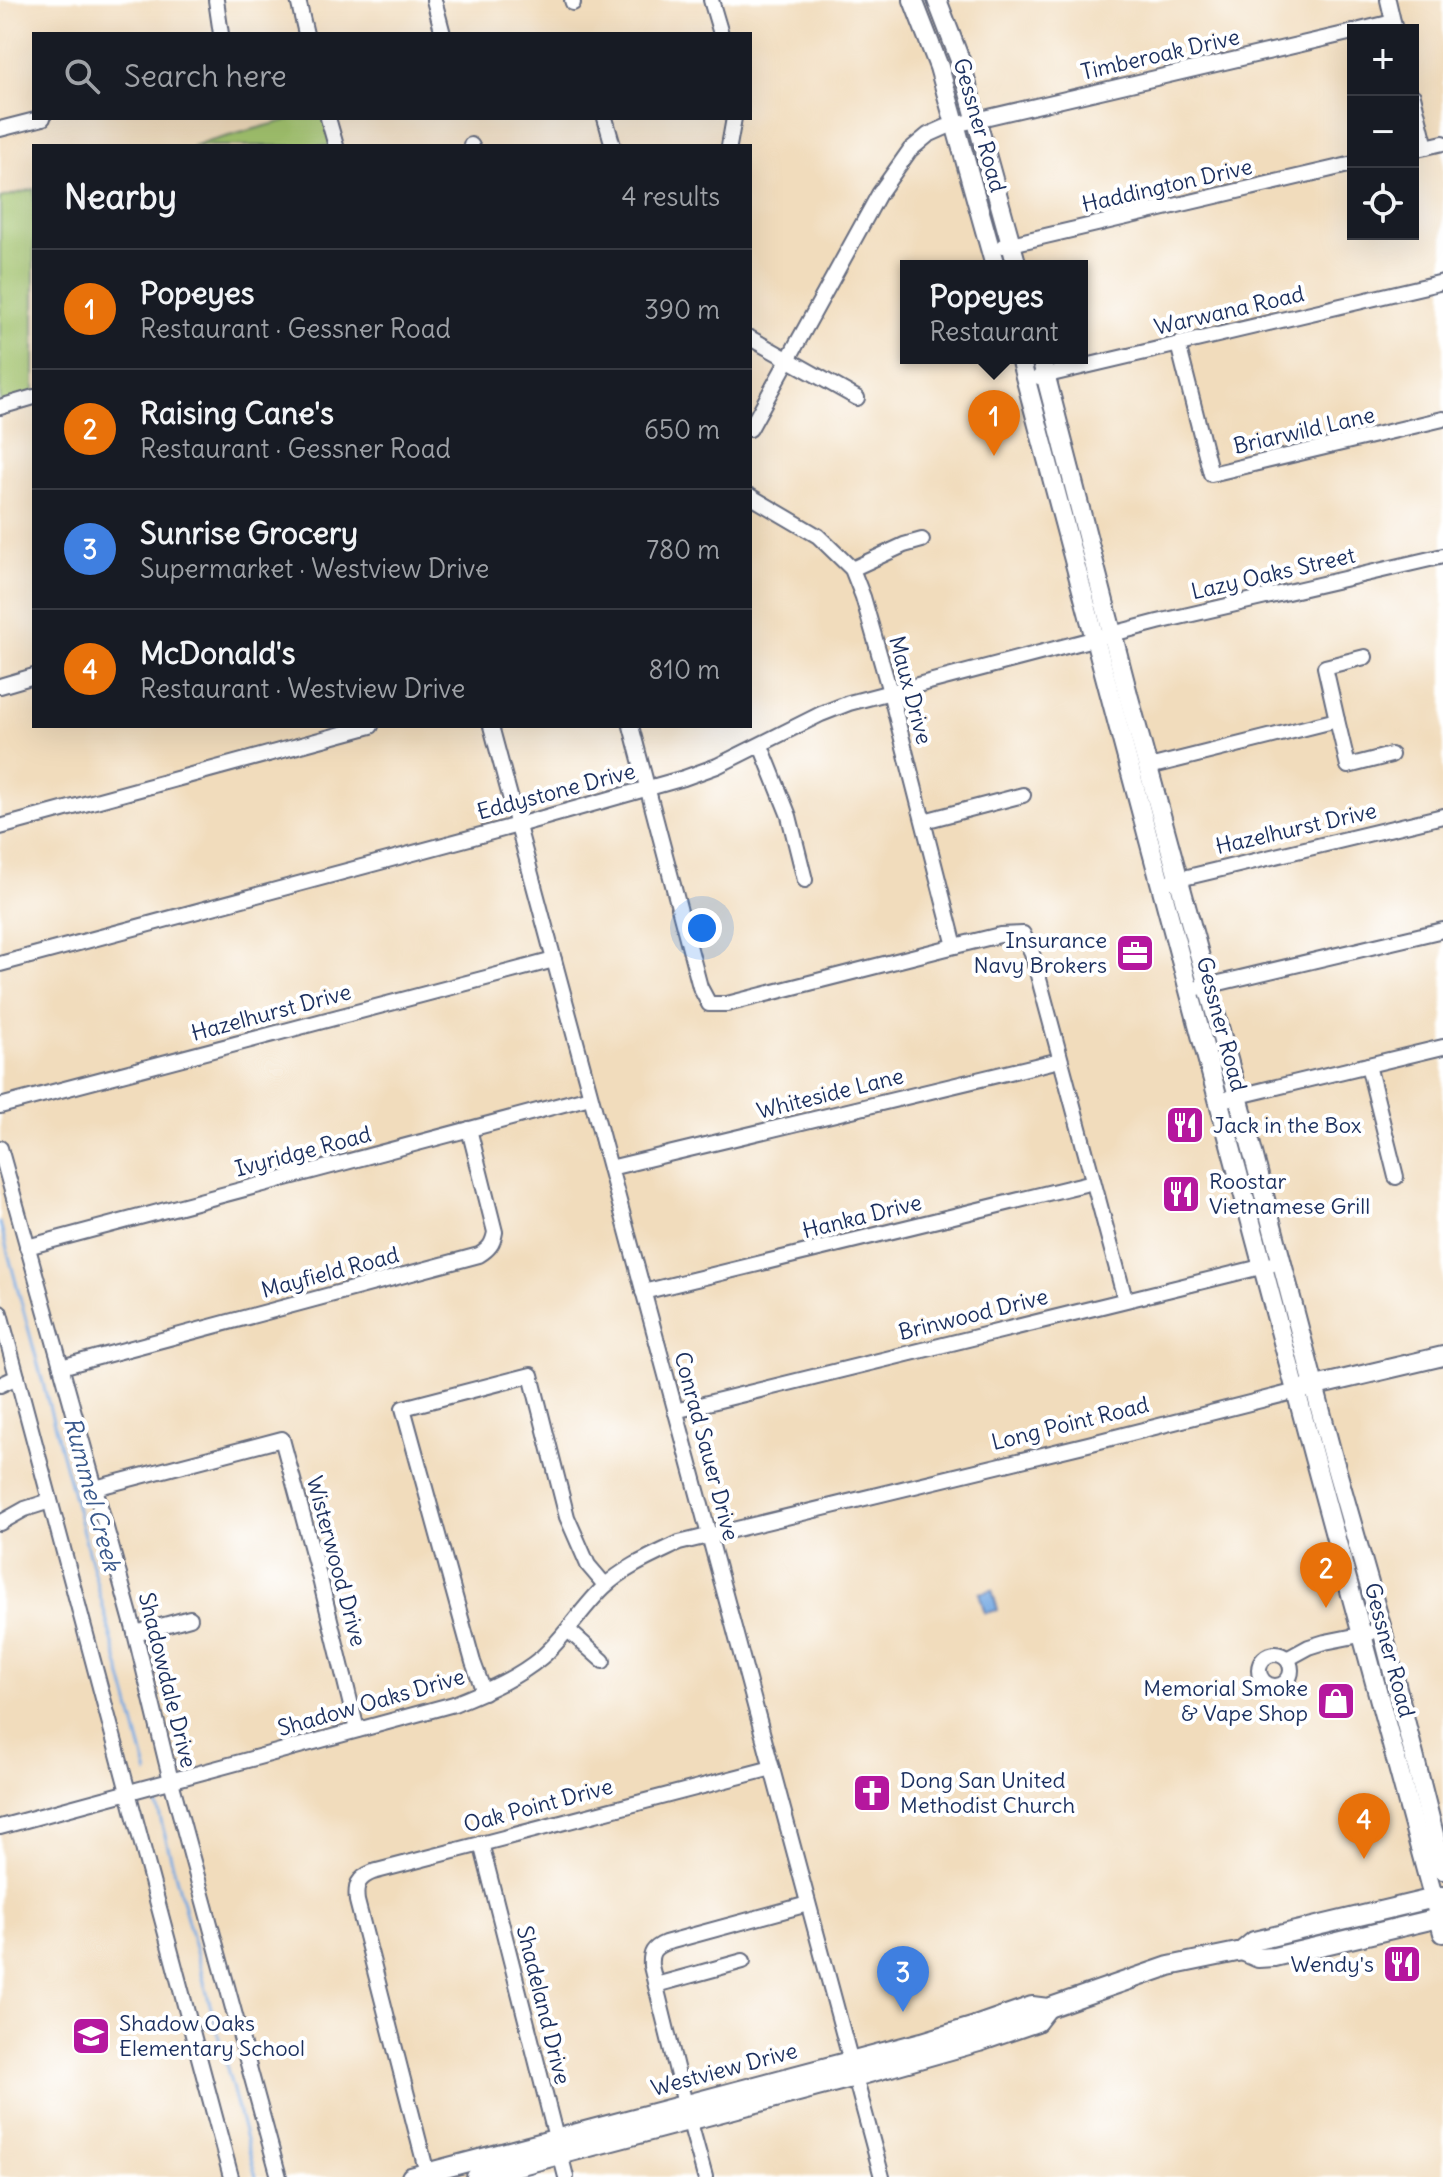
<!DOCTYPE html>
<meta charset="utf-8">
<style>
body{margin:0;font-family:Delius,sans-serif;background:#20242c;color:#f1f3f6}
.controls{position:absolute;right:24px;top:24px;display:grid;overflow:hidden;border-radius:0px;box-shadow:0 8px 32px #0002}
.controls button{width:72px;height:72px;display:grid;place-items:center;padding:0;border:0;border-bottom:2px solid #363941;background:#171b24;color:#f1f3f6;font:40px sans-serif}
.you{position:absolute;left:702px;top:928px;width:28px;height:28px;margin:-20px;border:6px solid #fff;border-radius:50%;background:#1a73e8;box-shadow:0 0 0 12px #1a73e833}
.badge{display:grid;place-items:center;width:52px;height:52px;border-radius:50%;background:#b45309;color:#fff;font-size:26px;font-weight:700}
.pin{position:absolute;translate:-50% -66px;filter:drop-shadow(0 2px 4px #0008)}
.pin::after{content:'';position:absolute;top:42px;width:28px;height:24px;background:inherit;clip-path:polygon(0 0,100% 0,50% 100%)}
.popup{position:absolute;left:900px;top:260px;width:188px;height:104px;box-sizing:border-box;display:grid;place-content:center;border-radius:0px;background:#171b24;filter:drop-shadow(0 2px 6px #0005);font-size:26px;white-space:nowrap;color:#9ea1a6}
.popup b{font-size:30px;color:#f1f3f6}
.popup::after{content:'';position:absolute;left:50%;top:100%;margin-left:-16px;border:16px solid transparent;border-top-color:#171b24}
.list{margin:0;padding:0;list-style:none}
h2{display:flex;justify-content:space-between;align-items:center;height:104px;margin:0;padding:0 32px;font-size:34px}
h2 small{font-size:26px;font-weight:400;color:#9ea1a6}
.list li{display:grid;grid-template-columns:52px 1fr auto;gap:24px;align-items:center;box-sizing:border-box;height:120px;padding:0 32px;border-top:2px solid #363941}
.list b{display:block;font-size:30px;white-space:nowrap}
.list p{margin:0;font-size:26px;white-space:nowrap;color:#9ea1a6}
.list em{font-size:26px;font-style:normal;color:#9ea1a6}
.icon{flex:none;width:44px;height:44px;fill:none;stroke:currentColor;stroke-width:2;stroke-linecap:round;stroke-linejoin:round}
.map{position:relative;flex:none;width:1443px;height:2177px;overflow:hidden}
.search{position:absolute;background:#171b24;box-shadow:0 8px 32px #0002;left:32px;top:32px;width:720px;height:88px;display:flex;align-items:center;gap:20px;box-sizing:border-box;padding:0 28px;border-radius:0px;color:#9ea1a6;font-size:30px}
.panel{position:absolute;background:#171b24;box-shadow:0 8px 32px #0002;left:32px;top:144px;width:720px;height:584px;border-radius:0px}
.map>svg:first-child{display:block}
</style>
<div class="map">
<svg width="1443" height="2177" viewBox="0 0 1443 2177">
<rect width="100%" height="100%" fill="#fff"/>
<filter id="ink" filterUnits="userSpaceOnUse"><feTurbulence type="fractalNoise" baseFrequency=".0125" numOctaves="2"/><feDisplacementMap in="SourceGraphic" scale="16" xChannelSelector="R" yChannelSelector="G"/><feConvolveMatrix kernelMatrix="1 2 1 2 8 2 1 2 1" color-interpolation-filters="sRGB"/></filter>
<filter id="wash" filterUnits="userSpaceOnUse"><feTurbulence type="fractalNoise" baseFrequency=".006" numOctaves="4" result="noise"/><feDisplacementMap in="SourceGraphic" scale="32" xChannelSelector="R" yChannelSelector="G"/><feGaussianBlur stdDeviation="1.8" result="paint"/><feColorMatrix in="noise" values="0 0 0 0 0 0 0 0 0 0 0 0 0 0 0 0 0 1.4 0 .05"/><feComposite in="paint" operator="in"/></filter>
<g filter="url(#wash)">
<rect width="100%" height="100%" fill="#f1dcbc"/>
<g fill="#a5c66f" stroke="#607a66" stroke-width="2">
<polygon points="295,118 328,118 335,146 192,146"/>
<polygon points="34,189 34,398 0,407 0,198"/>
</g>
<polygon fill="#75a8e1" stroke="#486ca0" stroke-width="2" points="992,1590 998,1610 985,1613 979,1593"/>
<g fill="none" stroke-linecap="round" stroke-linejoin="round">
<g stroke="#75a8e1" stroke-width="3">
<polyline points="0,1223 148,1774"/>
<polyline points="155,1798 256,2177"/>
</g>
</g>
</g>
<g filter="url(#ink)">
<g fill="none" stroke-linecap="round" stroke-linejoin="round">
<g stroke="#666c7f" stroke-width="18">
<g id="minor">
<polyline points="216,0 221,34"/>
<polyline points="298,0 306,34"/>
<polyline points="434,0 443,34"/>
<polyline points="572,0 573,3"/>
<polyline points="711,0 721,34"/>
<polyline points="1388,0 1395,30"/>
<polyline points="1360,30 1393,22"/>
<polyline points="1413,96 1426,147"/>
<polyline points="328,118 336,146"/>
<polyline points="605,118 613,146"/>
<polyline points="0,129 43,118"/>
<polyline points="471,145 472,146"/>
<polyline points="729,146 734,118"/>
<polyline points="1413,150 1443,143"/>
<polyline points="1003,246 1353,164"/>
<polyline points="750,338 857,398"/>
<polyline points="1178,344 1211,474 1443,419"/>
<polyline points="1039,377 1443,282"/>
<polyline points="0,407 34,397"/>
<polyline points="750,429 879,194 910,150 928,135 946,127 1353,32"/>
<polyline points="750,496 818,536 852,569 863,597 890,692 955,946"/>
<polyline points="852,569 904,545 922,540"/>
<polyline points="0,686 34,676"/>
<polyline points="1337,720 1348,766 1391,755"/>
<polyline points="491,726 882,2177"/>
<polyline points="631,726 700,987 709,1004 727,1004 955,946 1000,935 1023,934 1032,953 1125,1299"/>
<polyline points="761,746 789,816 805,880"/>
<polyline points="1149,767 1337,720 1325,667 1365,657"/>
<polyline points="924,821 1023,795"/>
<polyline points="0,827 371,726"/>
<polyline points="1171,881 1443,816"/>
<polyline points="0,964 518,825 684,778 717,766 821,714 849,703 1158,622 1443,556"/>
<polyline points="1198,988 1443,930"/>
<polyline points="1368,1065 1396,1177"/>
<polyline points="1218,1101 1443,1047"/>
<polyline points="0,1106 554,960"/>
<polyline points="0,1148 95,1488 135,1633 171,1781 279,2177"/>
<polyline points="610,1168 1060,1060"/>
<polyline points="27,1247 590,1097"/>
<polyline points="643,1292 1093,1182"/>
<polyline points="0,1313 231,2177"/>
<path d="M61,1367L479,1255C489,1249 493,1244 495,1232L469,1129"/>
<polyline points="0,1385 17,1377"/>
<polyline points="675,1411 1273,1264"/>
<polyline points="95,1488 282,1439 321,1583 357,1730"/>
<polyline points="0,1523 25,1509 50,1501"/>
<polyline points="568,1630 603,1661"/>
<polyline points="135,1633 190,1618"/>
<circle cx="1275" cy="1670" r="16"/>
<polyline points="1287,1659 1309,1647 1325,1642 1370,1633"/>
<polyline points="484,1692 473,1662 403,1408 531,1375 567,1517 588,1565 605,1585"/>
<path d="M0,1827L454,1704C485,1691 516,1679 542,1657C566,1636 581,1609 604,1587C625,1567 654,1555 679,1543L1088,1444L1297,1391"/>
<polyline points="481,1843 566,2177"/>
<polyline points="656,1985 743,1961"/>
<path d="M428,2177L357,1901C355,1885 358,1878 373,1872L772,1768"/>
<path d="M705,2177L685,2104L651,1966C650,1953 653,1948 665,1943L808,1904"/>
</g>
</g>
<g stroke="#666c7f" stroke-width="22">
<g id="major">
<polyline points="913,0 939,67 995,266"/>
<polyline points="937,0 960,60 1017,266"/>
<polyline points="1020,358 1314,1458 1443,1933"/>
<polyline points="1041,358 1129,698 1238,1096 1332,1454 1382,1629 1443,1870"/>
<polyline points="1303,1389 1443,1356"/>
<polyline points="1242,1951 1258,1958 1274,1957 1443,1917"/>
<polyline points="411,2177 922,2042 975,2026 1032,2006 1048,2008 1169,1966 1242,1951 1254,1941 1443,1896"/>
<polyline points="476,2177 855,2077 979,2042 1037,2022 1048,2008"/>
</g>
</g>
<use href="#minor" stroke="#fff" stroke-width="14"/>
<use href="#major" stroke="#fff" stroke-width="18"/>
</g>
</g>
<defs>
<g id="office-square" transform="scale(2)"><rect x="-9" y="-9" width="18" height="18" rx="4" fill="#b5179e" stroke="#fff"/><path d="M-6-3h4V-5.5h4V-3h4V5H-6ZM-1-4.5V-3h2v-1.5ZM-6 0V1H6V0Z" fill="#fff"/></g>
<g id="restaurant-square" transform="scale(2)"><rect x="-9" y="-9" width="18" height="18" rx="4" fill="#b5179e" stroke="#fff"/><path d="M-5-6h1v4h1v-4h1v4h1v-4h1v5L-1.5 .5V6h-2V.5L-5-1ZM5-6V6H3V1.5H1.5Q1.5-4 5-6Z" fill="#fff"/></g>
<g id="shop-square" transform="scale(2)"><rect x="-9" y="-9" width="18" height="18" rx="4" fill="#b5179e" stroke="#fff"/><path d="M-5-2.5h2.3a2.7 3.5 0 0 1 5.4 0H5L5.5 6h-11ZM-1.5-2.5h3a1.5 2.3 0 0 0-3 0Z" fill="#fff"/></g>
<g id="church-square" transform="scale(2)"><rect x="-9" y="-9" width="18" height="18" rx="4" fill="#b5179e" stroke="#fff"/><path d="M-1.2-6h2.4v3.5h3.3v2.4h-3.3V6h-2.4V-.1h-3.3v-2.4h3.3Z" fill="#fff"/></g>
<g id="school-square" transform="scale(2)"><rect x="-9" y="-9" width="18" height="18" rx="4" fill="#b5179e" stroke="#fff"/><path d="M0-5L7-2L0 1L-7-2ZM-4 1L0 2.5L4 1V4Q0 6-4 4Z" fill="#fff"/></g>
</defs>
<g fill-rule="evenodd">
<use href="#office-square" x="1135" y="953"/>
<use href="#restaurant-square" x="1185" y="1125"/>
<use href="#restaurant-square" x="1181" y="1194"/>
<use href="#shop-square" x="1336" y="1701"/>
<use href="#church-square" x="872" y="1793"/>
<use href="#restaurant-square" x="1402" y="1964"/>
<use href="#school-square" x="91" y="2036"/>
</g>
<g text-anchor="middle" stroke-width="8" stroke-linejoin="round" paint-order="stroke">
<g font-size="22" fill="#1b2f5e" stroke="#fff">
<text transform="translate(1160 54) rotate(-13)" y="8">Timberoak Drive</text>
<text transform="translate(980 125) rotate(74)" y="8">Gessner Road</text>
<text transform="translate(1167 185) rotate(-13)" y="8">Haddington Drive</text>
<text transform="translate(1229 310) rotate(-13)" y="8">Warwana Road</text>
<text transform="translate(1304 430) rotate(-13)" y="8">Briarwild Lane</text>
<text transform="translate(1273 573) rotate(-13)" y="8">Lazy Oaks Street</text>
<text transform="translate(911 690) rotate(75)" y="8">Maux Drive</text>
<text transform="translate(556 791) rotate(-15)" y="8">Eddystone Drive</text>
<text transform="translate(1296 828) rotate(-13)" y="8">Hazelhurst Drive</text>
<text transform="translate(271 1012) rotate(-15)" y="8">Hazelhurst Drive</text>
<text transform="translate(1222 1024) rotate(75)" y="8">Gessner Road</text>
<text transform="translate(830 1093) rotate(-14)" y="8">Whiteside Lane</text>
<text transform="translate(303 1151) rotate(-15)" y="8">Ivyridge Road</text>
<text transform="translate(862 1216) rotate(-14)" y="8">Hanka Drive</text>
<text transform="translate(330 1272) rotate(-15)" y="8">Mayfield Road</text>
<text transform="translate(973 1314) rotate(-14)" y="8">Brinwood Drive</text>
<text transform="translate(1070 1423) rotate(-14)" y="8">Long Point Road</text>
<text transform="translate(707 1446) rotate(75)" y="8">Conrad Sauer Drive</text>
<text transform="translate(337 1561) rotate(75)" y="8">Wisterwood Drive</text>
<text transform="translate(1390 1650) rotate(75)" y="8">Gessner Road</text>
<text transform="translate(168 1680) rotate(76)" y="8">Shadowdale Drive</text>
<text transform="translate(371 1702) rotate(-16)" y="8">Shadow Oaks Drive</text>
<text transform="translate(538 1805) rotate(-15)" y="8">Oak Point Drive</text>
<text transform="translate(544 2005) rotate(76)" y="8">Shadeland Drive</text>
<text transform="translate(724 2069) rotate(-15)" y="8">Westview Drive</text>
</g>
<g font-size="22" fill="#1b2f5e" stroke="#fff" text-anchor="start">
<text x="1107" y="948" text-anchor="end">Insurance<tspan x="1107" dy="25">Navy Brokers</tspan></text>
<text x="1213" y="1133">Jack in the Box</text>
<text x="1209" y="1189">Roostar<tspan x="1209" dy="25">Vietnamese Grill</tspan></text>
<text x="1308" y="1696" text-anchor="end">Memorial Smoke<tspan x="1308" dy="25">&amp; Vape Shop</tspan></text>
<text x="900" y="1788">Dong San United<tspan x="900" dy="25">Methodist Church</tspan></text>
<text x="1374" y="1972" text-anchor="end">Wendy's</text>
<text x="119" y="2031">Shadow Oaks<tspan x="119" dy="25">Elementary School</tspan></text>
</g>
<g font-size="24" font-style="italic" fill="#3a598c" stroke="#fff">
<text transform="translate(92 1494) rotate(75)" y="8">Rummel Creek</text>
</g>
</g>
</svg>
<div class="controls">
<button>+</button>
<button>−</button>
<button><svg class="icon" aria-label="locate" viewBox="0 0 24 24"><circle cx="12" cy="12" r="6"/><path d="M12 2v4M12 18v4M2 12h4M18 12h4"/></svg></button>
</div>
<div class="you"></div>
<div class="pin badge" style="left:994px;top:456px;background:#e8710a">1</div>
<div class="popup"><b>Popeyes</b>Restaurant</div>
<div class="pin badge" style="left:1326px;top:1608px;background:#e8710a">2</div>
<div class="pin badge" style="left:903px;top:2012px;background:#3f7fe0">3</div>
<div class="pin badge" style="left:1364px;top:1859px;background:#e8710a">4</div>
<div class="search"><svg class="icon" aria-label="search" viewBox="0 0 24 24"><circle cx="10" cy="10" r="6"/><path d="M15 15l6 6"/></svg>Search here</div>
<section class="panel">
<h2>Nearby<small>4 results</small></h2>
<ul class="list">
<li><span class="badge" style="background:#e8710a">1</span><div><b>Popeyes</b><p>Restaurant · Gessner Road</p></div><em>390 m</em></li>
<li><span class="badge" style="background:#e8710a">2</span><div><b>Raising Cane's</b><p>Restaurant · Gessner Road</p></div><em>650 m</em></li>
<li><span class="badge" style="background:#3f7fe0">3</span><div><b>Sunrise Grocery</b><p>Supermarket · Westview Drive</p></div><em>780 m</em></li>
<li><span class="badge" style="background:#e8710a">4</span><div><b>McDonald's</b><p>Restaurant · Westview Drive</p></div><em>810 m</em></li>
</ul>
</section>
</div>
